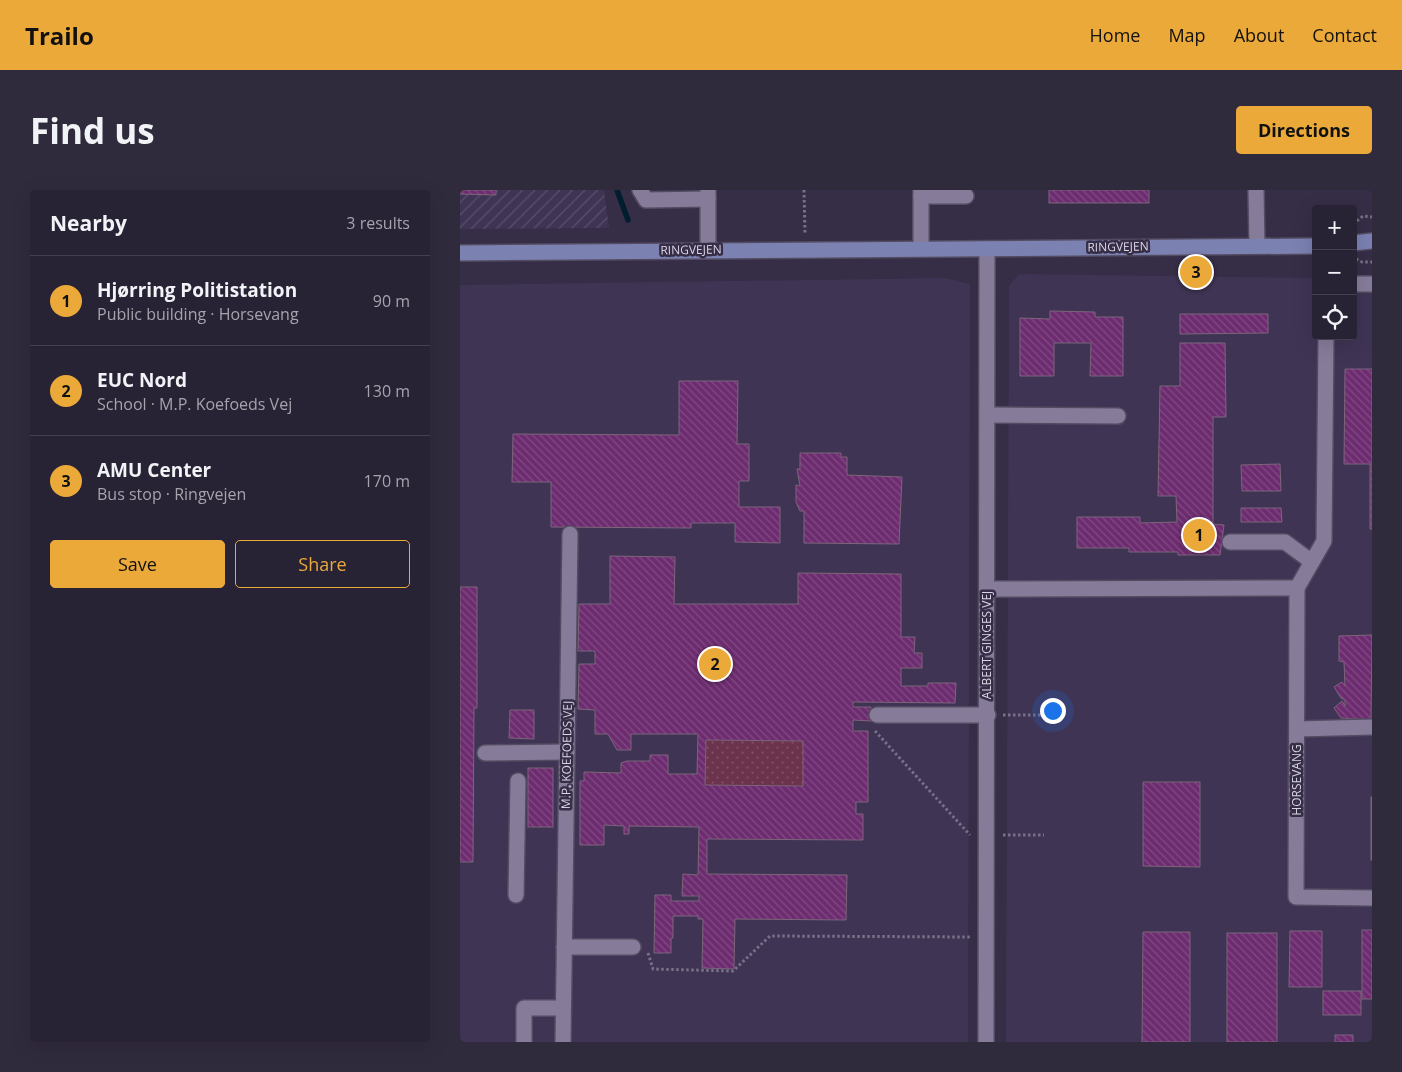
<!DOCTYPE html>
<meta charset="utf-8">
<style>
body{margin:0;font-family:"Open Sans",sans-serif;background:#302a3d;color:#f1f3f6}
.controls{position:absolute;right:15px;top:15px;display:grid;overflow:hidden;border-radius:5px;box-shadow:0 5px 20px #0002}
.controls button{width:45px;height:45px;display:grid;place-items:center;padding:0;border:0;border-bottom:1px solid #443f50;background:#282235;color:#f1f3f6;font:25px sans-serif}
.you{position:absolute;left:592px;top:520px;width:18px;height:18px;margin:-12px;border:4px solid #fff;border-radius:50%;background:#1a73e8;box-shadow:0 0 0 8px #1a73e833}
.badge{display:grid;place-items:center;width:32px;height:32px;border-radius:50%;background:#eba939;color:#111;font-size:16px;font-weight:700}
.pin{position:absolute;translate:-50% -50%;border:2px solid #fff;box-shadow:0 1px 5px #0006}
.list{margin:0;padding:0;list-style:none}
h2{display:flex;justify-content:space-between;align-items:center;height:65px;margin:0;padding:0 20px;font-size:21px}
h2 small{font-size:16px;font-weight:400;color:#a5a4ad}
.list li{display:grid;grid-template-columns:32px 1fr auto;gap:15px;align-items:center;box-sizing:border-box;height:90px;padding:0 20px;border-top:1px solid #443f50}
.list b{display:block;font-size:19px;white-space:nowrap}
.list p{margin:0;font-size:16px;white-space:nowrap;color:#a5a4ad}
.list em{font-size:16px;font-style:normal;color:#a5a4ad}
.actions{display:flex;gap:10px;padding:15px 20px}
.actions a{flex:1;padding:11px 0;border:1px solid #eba939;border-radius:5px;text-align:center;font-size:18px;color:#eba939}
.actions .main{background:#eba939;color:#111}
.icon{flex:none;width:28px;height:28px;fill:none;stroke:currentColor;stroke-width:2;stroke-linecap:round;stroke-linejoin:round}
.map{position:relative;flex:none;width:912px;height:852px;overflow:hidden;border-radius:5px}
header{display:flex;align-items:center;gap:30px;box-sizing:border-box;height:70px;padding:0 25px;background:#eba939;color:#111}
header strong{font-size:24px}
nav{display:flex;gap:28px;margin-inline-start:auto;font-size:18px}
.intro{display:flex;align-items:center;justify-content:space-between;box-sizing:border-box;height:120px;padding:0 30px}
h1{margin:0;font-size:35px}
.button{padding:12px 22px;border-radius:5px;background:#eba939;color:#111;font-size:18px;font-weight:700}
main{display:flex;gap:30px;padding:0 30px}
aside{flex:1;background:#282235;border-radius:5px;box-shadow:0 5px 20px #0002}
.map>svg:first-child{display:block}
</style>
<header>
<strong>Trailo</strong>
<nav><a>Home</a><a>Map</a><a>About</a><a>Contact</a></nav>
</header>
<div class="intro"><h1>Find us</h1><a class="button">Directions</a></div>
<main>
<aside>
<h2>Nearby<small>3 results</small></h2>
<ul class="list">
<li><span class="badge">1</span><div><b>Hjørring Politistation</b><p>Public building · Horsevang</p></div><em>90 m</em></li>
<li><span class="badge">2</span><div><b>EUC Nord</b><p>School · M.P. Koefoeds Vej</p></div><em>130 m</em></li>
<li><span class="badge">3</span><div><b>AMU Center</b><p>Bus stop · Ringvejen</p></div><em>170 m</em></li>
</ul>
<div class="actions"><a class="main">Save</a><a>Share</a></div>
</aside>
<div class="map">
<svg width="912" height="852" viewBox="0 0 912 852">
<defs>
<pattern id="industrial-furrows" width="10" height="10" patternUnits="userSpaceOnUse" patternTransform="scale(1.25)"><rect width="10" height="10" fill="#3f3454"/><path d="M-1 1l2-2M0 10L10 0M9 11l2-2" fill="none" stroke="#5a506d"/></pattern>
<pattern id="grass-dots" width="8" height="8" patternUnits="userSpaceOnUse" patternTransform="scale(1.25)"><rect width="8" height="8" fill="#6b344c"/><path d="M2 2h.1M6 6h.1" fill="none" stroke="#805066" stroke-width="1.8" stroke-linecap="round"/></pattern>
<pattern id="building-back-hatch" width="6" height="6" patternUnits="userSpaceOnUse" patternTransform="scale(1.25)"><rect width="6" height="6" fill="#6d2c6f"/><path d="M-1 5l2 2M0 0l6 6M5-1l2 2" fill="none" stroke="#814a84"/></pattern>
</defs>
<rect width="100%" height="100%" fill="#362d47"/>
<g fill="#3f3454">
<polygon points="559,84 856,88 856,146 893,146 893,89 912,89 912,852 546,852 549,96"/>
<polygon points="485,88 510,94 508,852 0,852 0,95"/>
</g>
<polygon fill="url(#industrial-furrows)" points="0,0 144,0 149,38 0,39"/>
<polygon fill="url(#grass-dots)" points="246,550 343,551 343,596 245,595"/>
<g fill="none" stroke-linecap="round" stroke-linejoin="round">
<polyline stroke="#021c30" stroke-width="5.5" points="157,0 168,30"/>
</g>
<g fill="url(#building-back-hatch)" stroke="#7d657c" fill-rule="evenodd">
<polygon points="0,0 36,0 36,5 0,4"/>
<rect x="589" y="0" width="100" height="13"/>
<polygon points="590,121 635,122 635,127 663,127 663,186 630,186 631,153 594,153 594,186 560,186 560,128 590,129"/>
<polygon points="720,124 808,124 808,143 720,144"/>
<polygon points="720,153 765,153 766,227 753,227 753,334 764,335 760,365 718,365 718,362 669,362 669,358 617,358 617,327 680,327 680,333 717,332 716,306 698,306 700,196 720,196"/>
<polygon points="885,179 912,179 912,339 910,339 910,274 884,274"/>
<polygon points="219,191 278,191 277,254 289,254 289,291 279,291 279,317 320,317 320,353 275,352 275,333 231,333 231,338 91,337 91,292 52,292 53,244 219,245"/>
<polygon points="340,263 381,263 381,267 387,267 387,285 442,287 439,354 344,353 344,321 340,321 336,312 336,295 340,296 337,279 340,279"/>
<polygon points="820,274 821,301 782,301 781,275"/>
<polygon points="781,318 821,318 822,332 781,332"/>
<path d="M150,366L215,367L214,414H338V383L441,384V447H455L454,463H462V478H441V496H468V493H496L495,513L393,512V517H411V531L393,530V541H408V612H396V624H403V650L247,649V684L387,685L386,730L275,729L274,779L242,778L243,729H238V726H213V748H211V763H194L195,705H211V711H239V706H222L223,684L238,685L239,637L169,636V644H164V636L144,635V655H120V591H124V582L161,583V573L167,571H190V565H208V584H237L238,544H171V560H157L148,544H135V520L118,519L119,474H135V461H118L119,414H150ZM246,550L343,551V596L245,595Z"/>
<polygon points="0,397 17,397 17,518 14,518 13,672 0,672"/>
<polygon points="912,445 911,530 881,528 874,518 882,511 885,516 885,510 881,508 874,497 882,492 885,496 884,472 879,471 879,446"/>
<polygon points="50,520 74,520 74,549 49,548"/>
<rect x="68" y="578" width="25" height="59"/>
<polygon points="683,592 740,592 740,677 683,676"/>
<rect x="911" y="607" width="1" height="63"/>
<rect x="902" y="740" width="10" height="69"/>
<polygon points="830,741 862,741 862,797 829,797"/>
<polygon points="683,742 730,742 730,852 682,852"/>
<rect x="767" y="743" width="50" height="109"/>
<rect x="863" y="801" width="38" height="24"/>
<rect x="875" y="845" width="18" height="7"/>
</g>
<g fill="none" stroke-linecap="round" stroke-linejoin="round">
<g stroke="#534b61" stroke-width="18">
<g id="minor">
<polyline points="180,0 186,10 248,9"/>
<polyline points="248,0 248,60"/>
<polyline points="796,0 797,56"/>
<polyline points="461,6 506,6"/>
<polyline points="461,58 461,0"/>
<polyline points="893,94 912,94"/>
<polyline points="527,225 658,226"/>
<polyline points="770,352 825,352 852,372"/>
<polyline points="837,398 864,351 866,146"/>
<polyline points="527,399 837,398 836,707 912,708"/>
<polyline points="417,525 528,525"/>
<polyline points="837,539 912,537"/>
<polyline points="25,563 107,562"/>
<polyline points="56,705 58,591"/>
<polyline points="104,757 173,757"/>
<polyline points="64,852 64,818 103,818"/>
<polyline points="103,852 110,344"/>
<polyline points="526,852 527,59"/>
</g>
</g>
<g stroke="#534b61" stroke-width="18">
<g id="major">
<polyline points="893,53 912,51"/>
<polyline points="0,63 856,56"/>
</g>
</g>
<g stroke="#787087" stroke-width="3" stroke-dasharray="2.5 2.5" stroke-linecap="butt">
<polyline points="344,0 345,44"/>
<polyline points="893,34 903,26 912,27"/>
<polyline points="896,69 902,72 912,72"/>
<polyline points="543,525 585,525"/>
<polyline points="415,541 510,645"/>
<polyline points="543,645 584,645"/>
<polyline points="188,763 193,779 273,781 310,746 511,747"/>
</g>
<use href="#minor" stroke="#867c9a" stroke-width="15"/>
<use href="#major" stroke="#7b81b1" stroke-width="15"/>
</g>
<g text-anchor="middle" stroke-width="5" stroke-linejoin="round" paint-order="stroke">
<g font-size="12" fill="#dad5e6" stroke="#362d47">
<text transform="translate(658 57) rotate(-1)" y="4">RINGVEJEN</text>
<text transform="translate(231 60) rotate(-1)" y="4">RINGVEJEN</text>
<text transform="translate(527 455) rotate(-90)" y="4">ALBERT GINGES VEJ</text>
<text transform="translate(107 565) rotate(-89)" y="4">M.P. KOEFOEDS VEJ</text>
<text transform="translate(837 590) rotate(-90)" y="4">HORSEVANG</text>
</g>
</g>
</svg>
<div class="controls">
<button>+</button>
<button>−</button>
<button><svg class="icon" aria-label="locate" viewBox="0 0 24 24"><circle cx="12" cy="12" r="6"/><path d="M12 2v4M12 18v4M2 12h4M18 12h4"/></svg></button>
</div>
<div class="you"></div>
<div class="pin badge" style="left:739px;top:345px">1</div>
<div class="pin badge" style="left:255px;top:474px">2</div>
<div class="pin badge" style="left:736px;top:82px">3</div>
</div>
</main>
